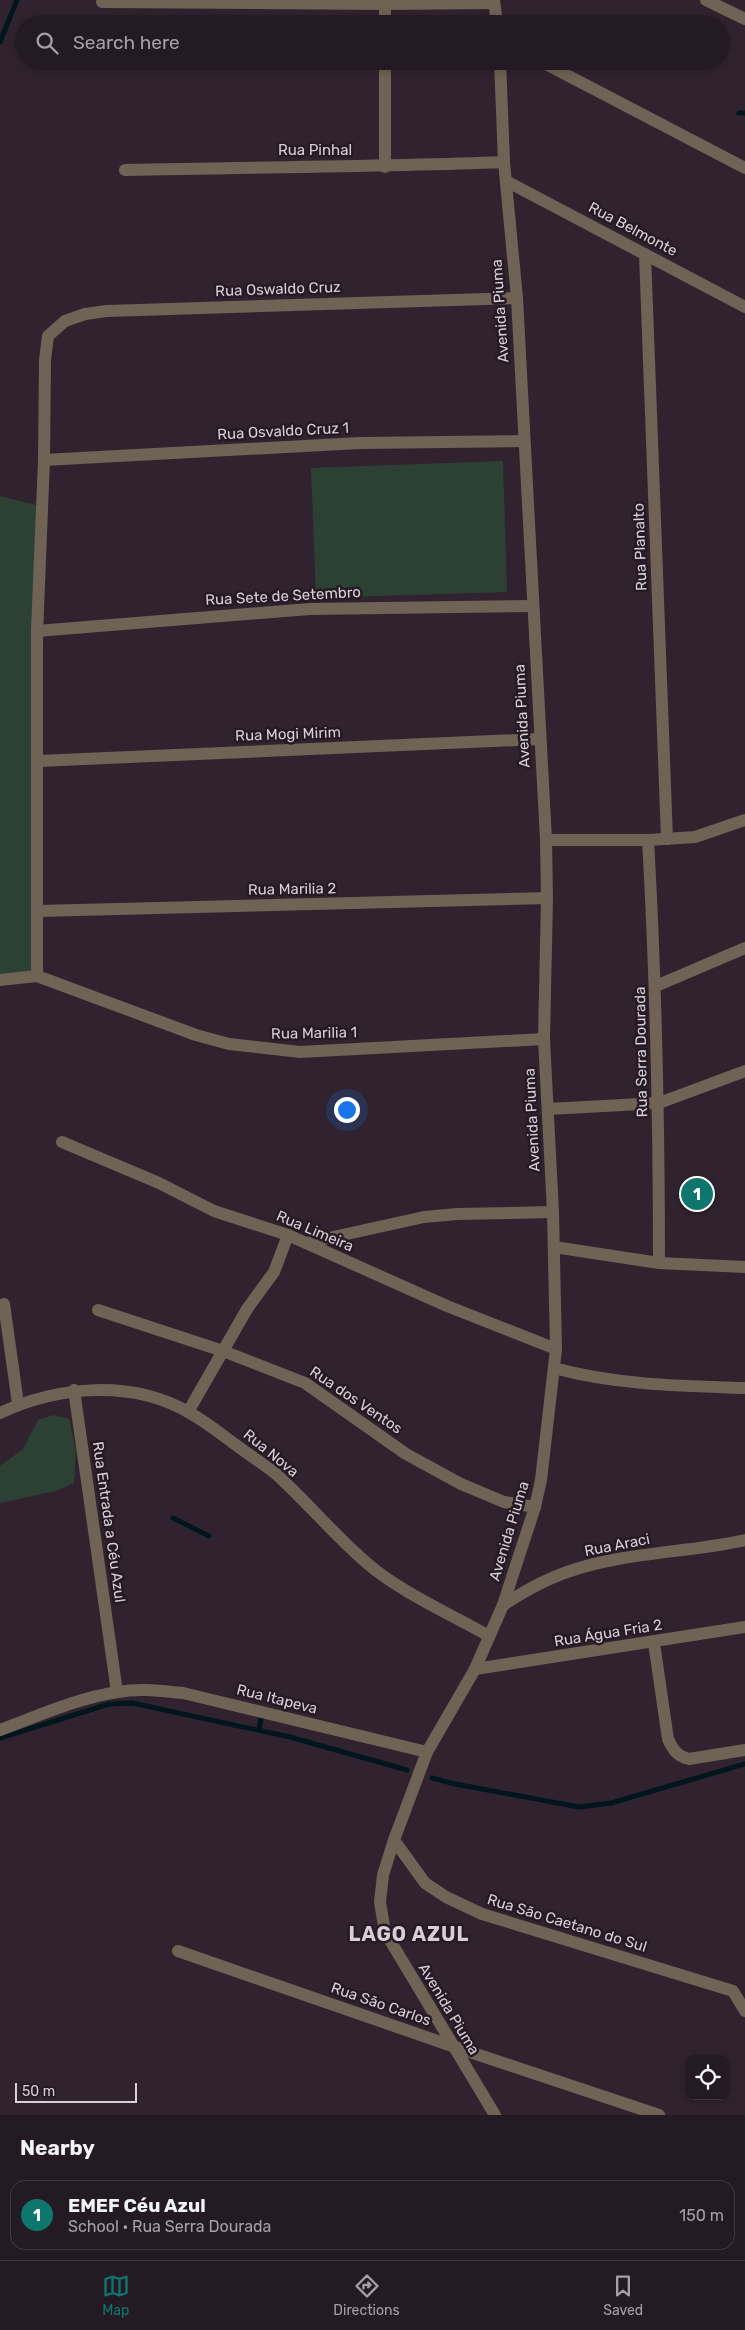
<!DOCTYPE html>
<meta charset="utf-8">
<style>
body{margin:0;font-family:Rubik,sans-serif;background:#2c232b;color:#f1f3f6}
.controls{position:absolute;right:15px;bottom:15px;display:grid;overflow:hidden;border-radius:10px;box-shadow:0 2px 8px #0003}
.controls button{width:45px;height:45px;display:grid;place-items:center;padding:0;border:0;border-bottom:1px solid #413841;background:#241a23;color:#f1f3f6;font:25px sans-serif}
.scale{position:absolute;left:15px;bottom:12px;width:122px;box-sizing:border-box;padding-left:5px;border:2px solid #d7ced6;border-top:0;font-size:14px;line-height:18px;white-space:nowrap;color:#d7ced6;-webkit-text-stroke:4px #261a25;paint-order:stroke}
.you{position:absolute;left:346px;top:1109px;width:18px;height:18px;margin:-12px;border:4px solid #fff;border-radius:50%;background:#1a73e8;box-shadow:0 0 0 8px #1a73e833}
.badge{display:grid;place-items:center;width:32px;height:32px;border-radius:50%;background:#0f766e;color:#fff;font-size:16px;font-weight:700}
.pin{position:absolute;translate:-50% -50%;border:2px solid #fff;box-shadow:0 1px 5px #0006}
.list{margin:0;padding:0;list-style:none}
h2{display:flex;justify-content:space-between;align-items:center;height:65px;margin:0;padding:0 20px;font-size:21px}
h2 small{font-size:16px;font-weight:400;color:#a3a1a6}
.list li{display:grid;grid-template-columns:32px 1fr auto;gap:15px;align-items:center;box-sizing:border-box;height:70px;margin:0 10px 10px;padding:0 10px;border:1px solid #413841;border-radius:15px}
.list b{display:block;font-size:19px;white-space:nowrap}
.list p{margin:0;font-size:16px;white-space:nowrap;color:#a3a1a6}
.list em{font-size:16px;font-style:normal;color:#a3a1a6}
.icon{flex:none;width:28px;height:28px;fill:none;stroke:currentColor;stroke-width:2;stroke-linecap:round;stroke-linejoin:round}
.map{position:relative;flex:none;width:745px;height:2115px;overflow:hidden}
.search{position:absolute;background:#241a23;box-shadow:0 2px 8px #0003;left:15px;right:15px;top:15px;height:55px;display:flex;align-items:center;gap:12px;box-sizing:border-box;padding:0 18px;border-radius:28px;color:#a3a1a6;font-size:19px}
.sheet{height:145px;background:#241a23}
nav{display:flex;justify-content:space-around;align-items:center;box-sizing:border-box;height:70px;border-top:1px solid #413841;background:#241a23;font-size:14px;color:#a3a1a6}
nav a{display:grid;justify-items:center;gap:2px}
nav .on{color:#0f766e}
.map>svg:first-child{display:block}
</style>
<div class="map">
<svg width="745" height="2115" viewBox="0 0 745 2115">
<rect width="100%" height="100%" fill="#30232f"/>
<g fill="#2c4033">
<polygon points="503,461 507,592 316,598 311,468"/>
<polygon points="0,496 48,508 39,754 41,975 0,978"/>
<polygon points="53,1415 69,1419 76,1451 74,1483 56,1491 0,1503 0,1466 23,1449 38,1420"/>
</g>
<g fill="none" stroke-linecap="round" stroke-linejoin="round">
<g stroke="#00161c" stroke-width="5">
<polyline points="0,42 17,0"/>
<polyline points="739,113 745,113"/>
<polyline points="173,1518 209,1536"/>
<polyline points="259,1730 261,1719"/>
<polyline points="0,1738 109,1704 132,1703 290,1737 407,1770"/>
<polyline points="432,1778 455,1784 579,1807 611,1803 745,1764"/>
</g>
<g stroke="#6f6355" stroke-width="12">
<polyline points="494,0 497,24"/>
<polyline points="706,0 745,19"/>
<polyline points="102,2 385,4 494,3"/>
<polyline points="385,4 385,24"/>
<polyline points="385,61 385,167"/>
<polyline points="540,61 745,168"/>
<path d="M125,170C252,167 378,167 504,162"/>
<polyline points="506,181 745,307"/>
<polyline points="645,254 667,839"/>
<polyline points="44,460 360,443 524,441"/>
<polyline points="37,631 310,609 532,606"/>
<polyline points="38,761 540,739"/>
<polyline points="546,840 648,840 695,837 745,820"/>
<path d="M648,840C656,981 659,1121 659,1263"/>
<polyline points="38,911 547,898"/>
<polyline points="37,976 37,631 44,460 45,360 48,336 65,321 85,314 107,311 517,298"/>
<polyline points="0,980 37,976 196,1035 229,1044 300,1052 544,1039"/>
<polyline points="656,986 745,948"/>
<polyline points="548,1109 659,1103 745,1071"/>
<polyline points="62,1142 159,1183 214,1211 288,1235 447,1306 556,1349"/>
<polyline points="306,1243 424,1217 457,1214 553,1212"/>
<polyline points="554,1247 659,1263 745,1267"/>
<polyline points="4,1304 18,1404"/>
<polyline points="98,1310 223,1351 305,1383 406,1454 461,1484 504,1502 535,1507"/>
<path d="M554,1368C616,1385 681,1386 745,1388"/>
<polyline points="74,1390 117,1692"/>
<polyline points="188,1412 247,1309 274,1272 288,1235"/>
<path d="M0,1413C58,1386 132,1379 190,1413C206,1422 221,1434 236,1445C249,1455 264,1464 276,1474C308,1503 336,1537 368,1564C399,1591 452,1615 489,1636"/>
<path d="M503,1605C523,1592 544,1580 567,1572C624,1552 687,1553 745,1540"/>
<path d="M654,1643L668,1739C673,1750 677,1756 689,1759L745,1750"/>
<polyline points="475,1669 745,1627"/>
<path d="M0,1730C38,1716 77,1698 118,1692C140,1688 161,1691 183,1693L427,1752"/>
<polyline points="394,1840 425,1883 446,1897 482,1914 733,1991 745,2011"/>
<polyline points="178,1951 452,2046 659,2115"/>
<polyline points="495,2115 385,1932 380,1902 383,1875 394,1840 427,1752 475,1669 503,1605 535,1507 541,1480 556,1349 553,1212 544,1039 547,898 546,840 517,298 504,162 500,61"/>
</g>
</g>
<g text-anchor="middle" stroke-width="5" stroke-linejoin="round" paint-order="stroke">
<g font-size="15" fill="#d7ced6" stroke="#261a25">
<text x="315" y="155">Rua Pinhal</text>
<text transform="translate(633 229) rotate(28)" y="5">Rua Belmonte</text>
<text transform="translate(278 289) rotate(-2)" y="5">Rua Oswaldo Cruz</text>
<text transform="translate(500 311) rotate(-94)" y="5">Avenida Piuma</text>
<text transform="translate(283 431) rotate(-3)" y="5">Rua Osvaldo Cruz 1</text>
<text transform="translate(640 547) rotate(-92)" y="5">Rua Planalto</text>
<text transform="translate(283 596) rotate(-3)" y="5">Rua Sete de Setembro</text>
<text transform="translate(522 716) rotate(-93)" y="5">Avenida Piuma</text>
<text transform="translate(288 734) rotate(-2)" y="5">Rua Mogi Mirim</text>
<text transform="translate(292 889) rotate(-1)" y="5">Rua Marilia 2</text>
<text transform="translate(314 1033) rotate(-1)" y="5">Rua Marilia 1</text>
<text transform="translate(641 1052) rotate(-91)" y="5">Rua Serra Dourada</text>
<text transform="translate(532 1120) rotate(-93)" y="5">Avenida Piuma</text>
<text transform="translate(315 1231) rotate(23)" y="5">Rua Limeira</text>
<text transform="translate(356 1400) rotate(34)" y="5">Rua dos Ventos</text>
<text transform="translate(271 1453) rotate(39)" y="5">Rua Nova</text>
<text transform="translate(109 1522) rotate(82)" y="5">Rua Entrada a Céu Azul</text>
<text transform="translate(509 1531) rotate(-73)" y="5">Avenida Piuma</text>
<text transform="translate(617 1545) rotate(-11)" y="5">Rua Araci</text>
<text transform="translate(608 1633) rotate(-9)" y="5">Rua Água Fria 2</text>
<text transform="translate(277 1699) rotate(14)" y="5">Rua Itapeva</text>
<text transform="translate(567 1923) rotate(17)" y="5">Rua São Caetano do Sul</text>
<text transform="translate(381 2004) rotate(19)" y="5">Rua São Carlos</text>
<text transform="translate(449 2009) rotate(59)" y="5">Avenida Piuma</text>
</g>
<g font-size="20" font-weight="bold" letter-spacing="1" fill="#d7ced6" stroke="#261a25">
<text x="409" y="1941">LAGO AZUL</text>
</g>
</g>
</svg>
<div class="controls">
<button><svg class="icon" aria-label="locate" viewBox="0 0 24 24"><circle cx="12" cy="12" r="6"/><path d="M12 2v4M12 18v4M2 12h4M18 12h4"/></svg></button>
</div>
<div class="scale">50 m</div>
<div class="you"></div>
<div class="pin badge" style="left:697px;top:1194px">1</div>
<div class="search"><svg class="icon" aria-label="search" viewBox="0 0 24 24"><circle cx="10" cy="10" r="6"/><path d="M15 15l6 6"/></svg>Search here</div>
</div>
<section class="sheet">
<h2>Nearby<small></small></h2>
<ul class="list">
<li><span class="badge">1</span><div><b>EMEF Céu Azul</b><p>School · Rua Serra Dourada</p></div><em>150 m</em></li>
</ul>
</section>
<nav>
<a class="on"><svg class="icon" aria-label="map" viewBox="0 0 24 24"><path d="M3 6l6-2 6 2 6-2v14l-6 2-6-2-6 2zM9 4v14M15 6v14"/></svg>Map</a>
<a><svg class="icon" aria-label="directions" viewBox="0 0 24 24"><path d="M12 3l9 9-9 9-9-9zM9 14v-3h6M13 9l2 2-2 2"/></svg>Directions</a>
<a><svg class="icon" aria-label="saved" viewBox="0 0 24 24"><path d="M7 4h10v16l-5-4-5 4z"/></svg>Saved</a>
</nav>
